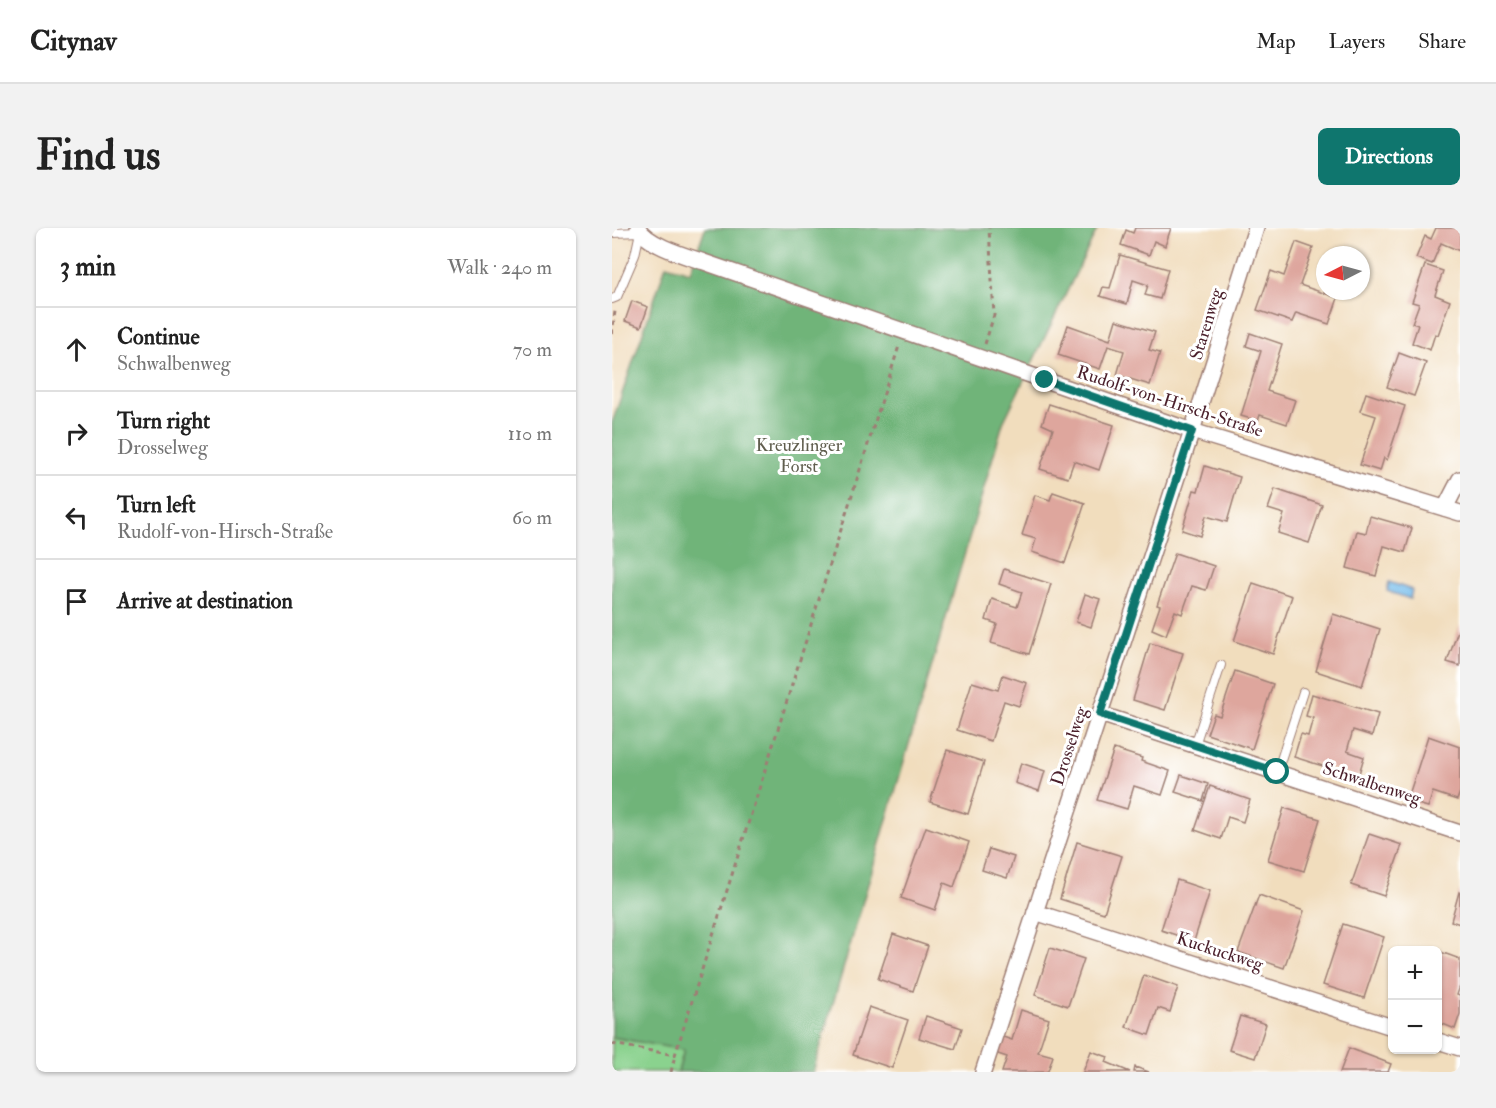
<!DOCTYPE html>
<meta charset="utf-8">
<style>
body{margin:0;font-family:"IM FELL Double Pica",serif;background:#f2f2f2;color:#222}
.controls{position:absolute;right:18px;bottom:18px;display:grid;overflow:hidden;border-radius:9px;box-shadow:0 2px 4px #0004}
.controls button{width:54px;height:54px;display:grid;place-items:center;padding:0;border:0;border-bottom:2px solid #e0e0e0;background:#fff;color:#222;font:30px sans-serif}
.compass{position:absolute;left:704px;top:18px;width:54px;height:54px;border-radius:50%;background:#fff;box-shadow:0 2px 4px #0004;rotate:264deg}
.stop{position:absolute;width:18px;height:18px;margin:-14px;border:4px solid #0f766e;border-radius:50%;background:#fff}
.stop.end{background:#0f766e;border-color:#fff;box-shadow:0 2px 6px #0008}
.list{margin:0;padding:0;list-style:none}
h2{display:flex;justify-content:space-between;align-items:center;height:78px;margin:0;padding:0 24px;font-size:26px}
h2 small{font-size:20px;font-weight:400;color:#767676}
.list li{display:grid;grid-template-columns:39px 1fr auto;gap:18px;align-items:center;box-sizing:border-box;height:84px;padding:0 24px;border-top:2px solid #e0e0e0}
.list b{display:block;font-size:22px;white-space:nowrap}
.list p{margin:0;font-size:20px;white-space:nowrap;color:#767676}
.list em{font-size:20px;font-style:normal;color:#767676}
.icon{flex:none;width:33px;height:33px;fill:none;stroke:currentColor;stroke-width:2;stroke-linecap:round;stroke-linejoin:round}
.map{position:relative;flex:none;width:848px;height:844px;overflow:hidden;border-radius:9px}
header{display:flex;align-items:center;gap:36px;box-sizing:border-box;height:84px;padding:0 30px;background:#fff;border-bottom:2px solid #e0e0e0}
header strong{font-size:28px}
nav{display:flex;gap:33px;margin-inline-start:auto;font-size:21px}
.intro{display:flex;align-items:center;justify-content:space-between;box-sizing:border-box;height:144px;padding:0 36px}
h1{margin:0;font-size:42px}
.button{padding:15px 27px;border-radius:9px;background:#0f766e;color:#fff;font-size:21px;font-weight:700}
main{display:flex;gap:36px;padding:0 36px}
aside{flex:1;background:#fff;border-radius:9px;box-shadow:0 2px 4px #0004}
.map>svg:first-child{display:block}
</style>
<header>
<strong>Citynav</strong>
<nav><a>Map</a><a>Layers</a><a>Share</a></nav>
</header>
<div class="intro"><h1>Find us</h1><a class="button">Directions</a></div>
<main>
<aside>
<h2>3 min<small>Walk · 240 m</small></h2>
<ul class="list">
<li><svg class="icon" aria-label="ahead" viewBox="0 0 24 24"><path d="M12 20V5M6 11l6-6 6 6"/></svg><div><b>Continue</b><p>Schwalbenweg</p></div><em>70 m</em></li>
<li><svg class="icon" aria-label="right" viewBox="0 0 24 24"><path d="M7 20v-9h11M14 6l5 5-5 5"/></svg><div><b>Turn right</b><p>Drosselweg</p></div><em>110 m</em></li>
<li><svg class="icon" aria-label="left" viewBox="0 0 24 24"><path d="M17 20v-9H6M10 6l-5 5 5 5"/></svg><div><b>Turn left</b><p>Rudolf-von-Hirsch-Straße</p></div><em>60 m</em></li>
<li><svg class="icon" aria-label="arrive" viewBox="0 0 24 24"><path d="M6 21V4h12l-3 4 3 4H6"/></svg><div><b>Arrive at destination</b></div></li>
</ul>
</aside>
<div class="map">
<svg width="848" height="844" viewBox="0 0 848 844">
<rect width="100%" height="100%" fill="#fff"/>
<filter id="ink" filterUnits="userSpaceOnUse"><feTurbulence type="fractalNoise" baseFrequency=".0167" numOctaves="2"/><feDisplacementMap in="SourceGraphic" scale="12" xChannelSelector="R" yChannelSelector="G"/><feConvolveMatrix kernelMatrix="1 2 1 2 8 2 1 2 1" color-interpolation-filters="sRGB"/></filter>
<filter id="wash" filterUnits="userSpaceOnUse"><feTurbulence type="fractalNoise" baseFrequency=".008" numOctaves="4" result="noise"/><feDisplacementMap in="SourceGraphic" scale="24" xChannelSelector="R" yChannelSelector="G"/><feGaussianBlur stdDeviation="1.35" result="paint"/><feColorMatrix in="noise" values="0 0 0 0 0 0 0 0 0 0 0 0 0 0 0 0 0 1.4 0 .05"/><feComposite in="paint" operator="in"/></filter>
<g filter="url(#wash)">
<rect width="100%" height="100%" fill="#f1ddbd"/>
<polygon fill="#8ad28e" stroke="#6a785c" stroke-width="1.5" points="0,809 72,822 66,844 0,844"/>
<polygon fill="#6fb479" stroke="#5c6a52" stroke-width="1.5" points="93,0 486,0 391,195 201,844 66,844 72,822 0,809 0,195 54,37 78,44"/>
<polygon fill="#73bceb" stroke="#5e6e8b" stroke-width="1.5" points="777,354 800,362 798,371 775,363"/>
<g id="blocks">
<g fill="#dea69d">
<polygon points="523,0 559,0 553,18 542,13 537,27 509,17 514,2 521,5"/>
<polygon points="824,0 848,0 848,23 829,15 820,36 804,30 813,8 819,11"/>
<polygon points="684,14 701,20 688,57 726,70 717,96 684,85 680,94 645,82 659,43 672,48"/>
<polygon points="508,27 556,41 548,71 533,67 536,57 521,52 515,76 488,68 491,59 498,60"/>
<polygon points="813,37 831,43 823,67 838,73 826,107 823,106 818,122 800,115 806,97 800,95 807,76 800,74"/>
<polygon points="20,73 36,79 29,99 13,93"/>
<polygon points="504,92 543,104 537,122 548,125 538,157 505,147 512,123 496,118 488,141 446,127 456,97 498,112"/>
<polygon points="638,105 670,116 655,163 683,172 675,196 648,187 646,193 629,188 649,123 634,118"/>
<polygon points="787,125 814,135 802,168 775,159"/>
<polygon points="754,165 793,178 775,232 772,230 768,243 748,237 764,188 748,183"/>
<polygon points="437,176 502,197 487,242 462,233 456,250 428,241 441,201 430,196"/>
<polygon points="593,238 628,249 615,294 594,288 588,308 570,302 582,262 586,263"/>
<polygon points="663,261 710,277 697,315 666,305 672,286 656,281"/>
<polygon points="441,264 473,275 453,335 420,324 424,311 410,307 423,267 438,272"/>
<polygon points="758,288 800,300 793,324 772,318 764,348 735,340 745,303 754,305"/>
<polygon points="563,325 602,338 594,362 580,358 570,386 563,383 554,407 540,401 548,378 545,377"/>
<polygon points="392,341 439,356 417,426 379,415 385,396 374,392 380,371 405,379 410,364 387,356"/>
<polygon points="641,355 680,368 661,426 622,413"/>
<polygon points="473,366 488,371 479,399 464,394"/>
<polygon points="721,386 768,401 750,458 704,443"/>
<polygon points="848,397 848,438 835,434"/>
<polygon points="538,415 571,425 553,482 521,472"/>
<polygon points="623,443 661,456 640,521 595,506 602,486 608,488"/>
<polygon points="391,447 415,455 407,478 392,473 379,513 345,502 360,454 386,462"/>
<polygon points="700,466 766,486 760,508 741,502 735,523 752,529 746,549 682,529 689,506 696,508 701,490 694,488"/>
<polygon points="816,508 848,519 848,564 845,572 821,564 816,579 795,573"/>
<polygon points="502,521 530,530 529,533 558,543 550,567 522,558 515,581 485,572"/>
<polygon points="335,522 372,534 356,586 318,574"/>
<polygon points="409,535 433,543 427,563 403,555"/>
<polygon points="569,547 596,556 591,573 563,564"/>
<polygon points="598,558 638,572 631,594 616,589 609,611 583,602"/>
<polygon points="672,580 708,591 692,643 656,632"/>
<polygon points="314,599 357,614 342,659 332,655 323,682 289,670"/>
<polygon points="757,606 790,617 772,668 739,657"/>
<polygon points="465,614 510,628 492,685 448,671"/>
<polygon points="377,621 402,629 395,650 370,642"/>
<polygon points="565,652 598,663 582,713 549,702"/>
<polygon points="847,664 848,665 848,696 839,693"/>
<polygon points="647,667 692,683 672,740 626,724"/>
<polygon points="731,696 772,709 752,770 711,757"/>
<polygon points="281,706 316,718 301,763 266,751"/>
<polygon points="438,720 472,731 456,778 423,767"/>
<polygon points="826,723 848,731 848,758 845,767 848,768 848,786 843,801 826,794"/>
<polygon points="532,747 566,759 558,784 546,780 537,807 514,799"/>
<polygon points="257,779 296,792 280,840 241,827"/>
<polygon points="409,782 437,791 426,824 441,828 436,843 433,844 390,844 395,829 383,825 388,808 400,812"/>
<polygon points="314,788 350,800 343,821 307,810"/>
<polygon points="628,788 654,796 643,830 617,822"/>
<polygon points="737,820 779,836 776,844 728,844"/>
<polygon points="479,823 496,829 494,834 518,844 471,844"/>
<polygon points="523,839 537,844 522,844"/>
</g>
</g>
</g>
<g filter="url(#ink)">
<use href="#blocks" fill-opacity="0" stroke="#9e7e74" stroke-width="1.5"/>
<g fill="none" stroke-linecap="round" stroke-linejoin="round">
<g stroke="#9e7e74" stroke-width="10">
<g id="service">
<polyline points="0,5 28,4 23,27 5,69 0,71"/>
<polyline points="583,517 609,437"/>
<polyline points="665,544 691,464"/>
</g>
</g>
<g stroke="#9e7e74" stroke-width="18">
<g id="minor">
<path d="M26,0C35,17 74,28 92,34L580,203L848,285"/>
<polyline points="833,280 848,251"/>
<polyline points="488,486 848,605"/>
<polyline points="423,684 780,799"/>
<polyline points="826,813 848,820"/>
<polyline points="371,844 580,203 644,0"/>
</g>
</g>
<g stroke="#9e7e74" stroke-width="3" stroke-dasharray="4.5 4.5" stroke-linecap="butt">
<polyline points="0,106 3,83"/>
<polyline points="373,116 382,87 377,0"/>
<polyline points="0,816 63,827 287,118"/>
<polyline points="59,844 63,827"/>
</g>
<use href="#service" stroke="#fff" stroke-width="8"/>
<use href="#minor" stroke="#fff" stroke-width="15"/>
</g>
</g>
<g fill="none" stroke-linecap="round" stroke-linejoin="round" filter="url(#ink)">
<polyline stroke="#0f766e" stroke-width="8" points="433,152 580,203 488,486 665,544"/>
</g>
<g text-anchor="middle" stroke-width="6" stroke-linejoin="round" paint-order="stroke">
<g font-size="18" fill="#4a1f2b" stroke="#fff">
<text transform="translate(594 96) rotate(-73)" y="6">Starenweg</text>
<text transform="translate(558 173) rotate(18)" y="6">Rudolf-von-Hirsch-Straße</text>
<text transform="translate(457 518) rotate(-72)" y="6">Drosselweg</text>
<text transform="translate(760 555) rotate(18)" y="6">Schwalbenweg</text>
<text transform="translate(608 723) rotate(18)" y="6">Kuckuckweg</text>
</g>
<g font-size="18" fill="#605e4e" stroke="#fff">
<text x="187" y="223">Kreuzlinger<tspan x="187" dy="21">Forst</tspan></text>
</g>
</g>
</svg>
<div class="controls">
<button>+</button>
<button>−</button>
</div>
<svg class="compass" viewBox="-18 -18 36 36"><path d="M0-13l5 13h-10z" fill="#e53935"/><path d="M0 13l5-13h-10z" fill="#767676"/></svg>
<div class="stop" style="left:665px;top:544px"></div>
<div class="stop end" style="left:433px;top:152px"></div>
</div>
</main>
